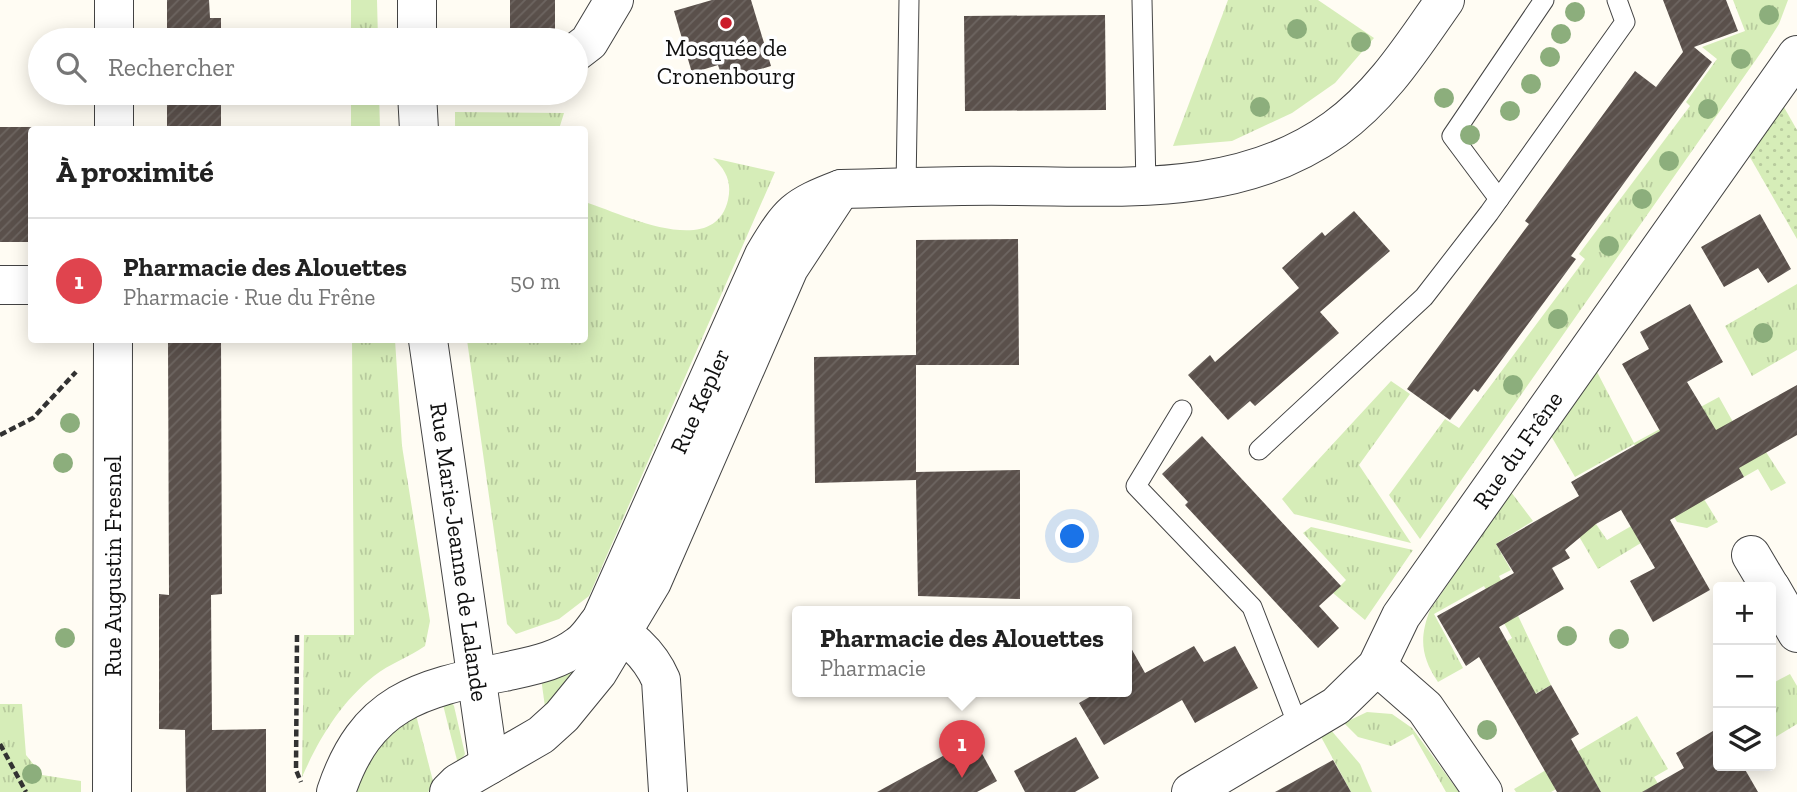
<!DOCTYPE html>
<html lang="fr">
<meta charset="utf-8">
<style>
body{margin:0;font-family:"Zilla Slab",serif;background:#f6f6f6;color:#222}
.controls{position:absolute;right:21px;bottom:21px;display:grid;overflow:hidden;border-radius:7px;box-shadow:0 4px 18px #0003}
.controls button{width:63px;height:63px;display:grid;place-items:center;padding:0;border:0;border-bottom:2px solid #e0e0e0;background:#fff;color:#222;font:35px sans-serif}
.you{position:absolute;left:1073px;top:537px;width:24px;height:24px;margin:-18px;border:5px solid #fff;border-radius:50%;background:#1a73e8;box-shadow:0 0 0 10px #1a73e833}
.badge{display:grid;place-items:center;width:46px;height:46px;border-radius:50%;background:#0b8043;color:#fff;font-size:23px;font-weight:700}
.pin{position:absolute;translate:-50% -58px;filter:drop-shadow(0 2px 4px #0008)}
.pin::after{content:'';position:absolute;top:37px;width:24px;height:21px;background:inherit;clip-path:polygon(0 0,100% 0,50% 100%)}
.popup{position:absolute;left:792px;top:606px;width:340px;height:91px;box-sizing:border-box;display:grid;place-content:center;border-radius:7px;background:#fff;filter:drop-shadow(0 2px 5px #0005);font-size:23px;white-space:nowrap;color:#767676}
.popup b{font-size:26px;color:#222}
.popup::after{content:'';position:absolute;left:50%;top:100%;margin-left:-14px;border:14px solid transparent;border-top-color:#fff}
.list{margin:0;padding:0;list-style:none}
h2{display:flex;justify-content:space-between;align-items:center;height:91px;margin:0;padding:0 28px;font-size:30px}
h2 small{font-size:23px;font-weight:400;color:#767676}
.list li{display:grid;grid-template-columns:46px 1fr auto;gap:21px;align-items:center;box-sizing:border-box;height:126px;padding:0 28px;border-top:2px solid #e0e0e0}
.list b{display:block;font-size:26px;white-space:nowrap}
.list p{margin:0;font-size:23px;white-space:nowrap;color:#767676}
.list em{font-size:23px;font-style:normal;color:#767676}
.icon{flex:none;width:38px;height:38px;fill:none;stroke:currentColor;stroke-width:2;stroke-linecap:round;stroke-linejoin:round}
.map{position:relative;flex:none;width:1797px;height:792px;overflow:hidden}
.search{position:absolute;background:#fff;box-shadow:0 4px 18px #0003;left:28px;top:28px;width:560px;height:77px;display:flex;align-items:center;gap:18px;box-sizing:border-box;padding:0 24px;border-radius:38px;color:#767676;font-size:26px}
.panel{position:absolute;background:#fff;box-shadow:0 4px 18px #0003;left:28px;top:126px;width:560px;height:217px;border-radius:7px}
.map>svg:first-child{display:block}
</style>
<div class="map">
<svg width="1797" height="792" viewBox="0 0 1797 792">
<defs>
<pattern id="grass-tufts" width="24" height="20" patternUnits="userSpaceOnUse" patternTransform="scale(1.75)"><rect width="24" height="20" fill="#d6edb8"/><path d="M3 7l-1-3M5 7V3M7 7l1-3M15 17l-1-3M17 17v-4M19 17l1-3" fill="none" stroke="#b7ca9d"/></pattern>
<pattern id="garden-dots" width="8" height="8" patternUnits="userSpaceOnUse" patternTransform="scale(1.75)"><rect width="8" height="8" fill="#d6edb8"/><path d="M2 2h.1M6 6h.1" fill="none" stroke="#b7ca9d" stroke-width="1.8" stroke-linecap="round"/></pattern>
<pattern id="building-hatch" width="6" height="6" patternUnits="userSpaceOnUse" patternTransform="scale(1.75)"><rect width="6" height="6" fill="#5a504b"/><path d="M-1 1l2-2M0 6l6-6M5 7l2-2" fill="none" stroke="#6d6561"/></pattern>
</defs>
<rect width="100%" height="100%" fill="#fffcf3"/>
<g fill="url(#grass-tufts)">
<polygon points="351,0 377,0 378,40 351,40"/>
<polygon points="1228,0 1318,0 1374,38 1335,83 1292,113 1232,141 1173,146"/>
<polygon points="1733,0 1788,0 1779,24 1762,51 1420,539 1389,495 1445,419 1459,428 1585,259 1579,254 1690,106 1686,102 1717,59 1702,47 1745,31"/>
<polygon points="351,93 379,93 380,129 351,129"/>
<polygon points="455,112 564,113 559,129 455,130"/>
<path d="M713,158L775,172L589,596L559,619L516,634L507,624L467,340H584L585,202C621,213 714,261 728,200C732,182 726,170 713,158Z"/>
<polygon points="1797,284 1797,350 1752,376 1725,326"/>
<path d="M352,340H395L402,446L430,621L425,646C409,657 389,664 374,676C340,703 319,739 302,777L304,635H354Z"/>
<polygon points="1596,370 1634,443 1719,397 1733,422 1766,452 1786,483 1771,491 1758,469 1744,477 1710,421 1671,445 1718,522 1707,528 1677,522 1634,444 1575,477 1550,434"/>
<polygon points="1391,381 1410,394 1359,465 1411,543 1294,514 1282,499"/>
<path d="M1511,492L1533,521L1496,544L1511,570L1499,576L1551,685L1535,694L1506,642L1512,638L1484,586L1434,614L1463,668L1438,682C1421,657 1419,638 1430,610Z"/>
<polygon points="1654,513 1664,529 1598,569 1577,533 1596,524 1607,540"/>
<polygon points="1311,527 1413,550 1365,620 1333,593 1346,580 1303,533"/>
<polygon points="580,664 546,714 541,678"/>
<polygon points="1790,674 1797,686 1797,724 1774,738 1771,733 1771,684"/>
<polygon points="442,701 451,701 454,706 465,754 458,764"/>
<polygon points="0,704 22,704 26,755 42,775 81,781 81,792 0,792"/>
<polygon points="415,711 434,785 428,792 345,792 355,769"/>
<polygon points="1367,712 1392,714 1412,728 1459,792 1446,792 1413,734 1391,746 1358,737 1344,723"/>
<polygon points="1637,716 1668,769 1654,777 1663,792 1601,792 1589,771 1551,792 1516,792 1514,789"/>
<polygon points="1330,729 1360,764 1372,792 1351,792 1320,735"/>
</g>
<polygon fill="url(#garden-dots)" points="1781,102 1797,130 1797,239 1747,152"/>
<g fill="url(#building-hatch)">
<polygon points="167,0 209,0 210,18 221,18 221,40 167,40"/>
<rect x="510" y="0" width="45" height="30"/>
<polygon points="712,0 751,0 771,66 723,80 718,65 692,73 674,11"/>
<polygon points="1663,0 1726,0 1738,31 1694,47 1712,62 1571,256 1576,259 1478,392 1474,389 1450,420 1407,389 1529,224 1525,221 1635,71 1656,87 1683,52"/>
<polygon points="1105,15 1106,110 965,111 964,16"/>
<rect x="167" y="93" width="54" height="37"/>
<rect x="0" y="127" width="32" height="115"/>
<polygon points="1354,211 1390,251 1320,312 1339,333 1255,406 1250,401 1228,420 1188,375 1210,355 1215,362 1299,288 1282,268 1322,232 1325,236"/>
<polygon points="1760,214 1791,269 1768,283 1758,268 1724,287 1701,247"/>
<polygon points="1018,239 1019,365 916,365 916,240"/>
<polygon points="1690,304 1723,362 1687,382 1716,430 1797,385 1797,435 1739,468 1744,477 1670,520 1710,590 1653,622 1630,581 1655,568 1621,510 1596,524 1565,550 1570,558 1552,568 1564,589 1499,627 1536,694 1551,685 1579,734 1571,739 1601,792 1557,792 1479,657 1466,666 1437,616 1514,573 1496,544 1579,496 1571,482 1660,431 1622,364 1649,349 1640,332"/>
<polygon points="168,340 221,340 222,594 211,595 212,730 266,729 266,792 186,792 185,730 159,729 159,594 169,595"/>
<polygon points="916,355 916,472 1020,470 1020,599 918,596 916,480 815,483 814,357"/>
<polygon points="1202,436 1341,586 1319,606 1339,628 1318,648 1185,505 1188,502 1162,474"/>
<polygon points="1126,639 1145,673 1194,646 1204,662 1235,646 1258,688 1195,723 1182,700 1104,745 1079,703 1098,692 1126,692"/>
<polygon points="1718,728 1718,766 1743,766 1758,792 1642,792 1684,768 1676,753"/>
<polygon points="1076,737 1099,778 1075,792 1025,792 1014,771"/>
<polygon points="974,739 997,781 977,792 877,792"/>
<polygon points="1333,760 1351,792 1275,792"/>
</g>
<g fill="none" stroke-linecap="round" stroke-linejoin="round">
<g stroke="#434343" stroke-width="21">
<g id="lane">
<polyline points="1142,0 1146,186"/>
<polyline points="906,187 909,0"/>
<polyline points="1499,199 1452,136 1544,0"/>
<polyline points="1182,410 1136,486 1252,607 1299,728"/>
<polyline points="1259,450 1424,297 1489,213 1625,22 1617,0"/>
</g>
</g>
<g stroke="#434343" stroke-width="40">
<g id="street">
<polyline points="417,0 417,40"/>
<polyline points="114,40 114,0"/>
<polyline points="576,52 589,42 614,0"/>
<polyline points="417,93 419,130"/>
<polyline points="114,130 114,93"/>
<polyline points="0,285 32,285"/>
<polyline points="428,340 489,765"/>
<polyline points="1751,555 1770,587"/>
<polyline points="1771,588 1797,633"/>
<path d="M601,620C627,635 649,652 661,680L668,791"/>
<polyline points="1377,666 1425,708 1483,792"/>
<polyline points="112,792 113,340"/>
<path d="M336,792C366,702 418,689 504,672C530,666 557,662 579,645C588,639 594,628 601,620L764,255C790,212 794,207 841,189C898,188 954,185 1011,186C1123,186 1239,198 1335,129C1382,95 1412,47 1445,0"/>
<polyline points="449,792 458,783 541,735 562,716 598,672 652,582 789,268 841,189"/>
<polyline points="1191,792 1336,706 1377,666 1401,616 1797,55"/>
</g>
</g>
<g stroke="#323232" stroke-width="4.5" stroke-dasharray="7 3.5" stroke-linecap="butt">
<polyline points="0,435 33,418 76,372"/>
<polyline points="297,635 296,770 301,782"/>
<polyline points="0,744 26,792"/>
</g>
<use href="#lane" stroke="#fff" stroke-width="19"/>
<use href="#street" stroke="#fff" stroke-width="38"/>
</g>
<g fill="#8cae7c">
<circle cx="1575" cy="12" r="10"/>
<circle cx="1769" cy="15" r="10"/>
<circle cx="1297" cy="29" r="10"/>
<circle cx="1561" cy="34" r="10"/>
<circle cx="1361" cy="42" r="10"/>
<circle cx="1550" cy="57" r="10"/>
<circle cx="1741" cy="59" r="10"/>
<circle cx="1531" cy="84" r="10"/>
<circle cx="1444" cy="98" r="10"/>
<circle cx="1260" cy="107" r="10"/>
<circle cx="1708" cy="109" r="10"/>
<circle cx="1510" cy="111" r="10"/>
<circle cx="1470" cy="135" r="10"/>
<circle cx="1669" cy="161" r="10"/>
<circle cx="1642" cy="199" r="10"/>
<circle cx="1609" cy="246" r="10"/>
<circle cx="1558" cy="319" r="10"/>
<circle cx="1763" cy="333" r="10"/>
<circle cx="1513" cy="385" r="10"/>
<circle cx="70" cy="423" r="10"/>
<circle cx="63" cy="463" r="10"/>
<circle cx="1567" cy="636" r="10"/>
<circle cx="65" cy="638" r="10"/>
<circle cx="1619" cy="639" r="10"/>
<circle cx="1487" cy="730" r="10"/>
<circle cx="32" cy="774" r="10"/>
</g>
<circle fill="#cb1c2a" stroke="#fff" stroke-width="2.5" cx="726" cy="23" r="7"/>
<g text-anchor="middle" stroke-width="7" stroke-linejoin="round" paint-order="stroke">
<g font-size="24" fill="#101010" stroke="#fff">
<text x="726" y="56">Mosquée de<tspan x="726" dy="28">Cronenbourg</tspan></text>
</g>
<g font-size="24" fill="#101010" stroke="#fff">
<text transform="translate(700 401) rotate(-66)" y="8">Rue Kepler</text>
<text transform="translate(1518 450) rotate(-55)" y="8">Rue du Frêne</text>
<text transform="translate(459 552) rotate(82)" y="8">Rue Marie-Jeanne de Lalande</text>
<text transform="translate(113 566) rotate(-90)" y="8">Rue Augustin Fresnel</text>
</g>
</g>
</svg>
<div class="controls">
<button>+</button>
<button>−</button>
<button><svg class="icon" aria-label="layers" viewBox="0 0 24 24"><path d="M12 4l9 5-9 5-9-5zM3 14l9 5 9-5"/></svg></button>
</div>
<div class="you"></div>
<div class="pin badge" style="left:962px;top:778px;background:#e0444e">1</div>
<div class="popup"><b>Pharmacie des Alouettes</b>Pharmacie</div>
<div class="search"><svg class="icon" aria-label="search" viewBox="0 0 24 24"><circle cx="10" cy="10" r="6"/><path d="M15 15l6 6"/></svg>Rechercher</div>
<section class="panel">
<h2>À proximité<small></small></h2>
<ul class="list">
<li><span class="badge" style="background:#e0444e">1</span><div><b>Pharmacie des Alouettes</b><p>Pharmacie · Rue du Frêne</p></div><em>50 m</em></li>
</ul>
</section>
</div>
